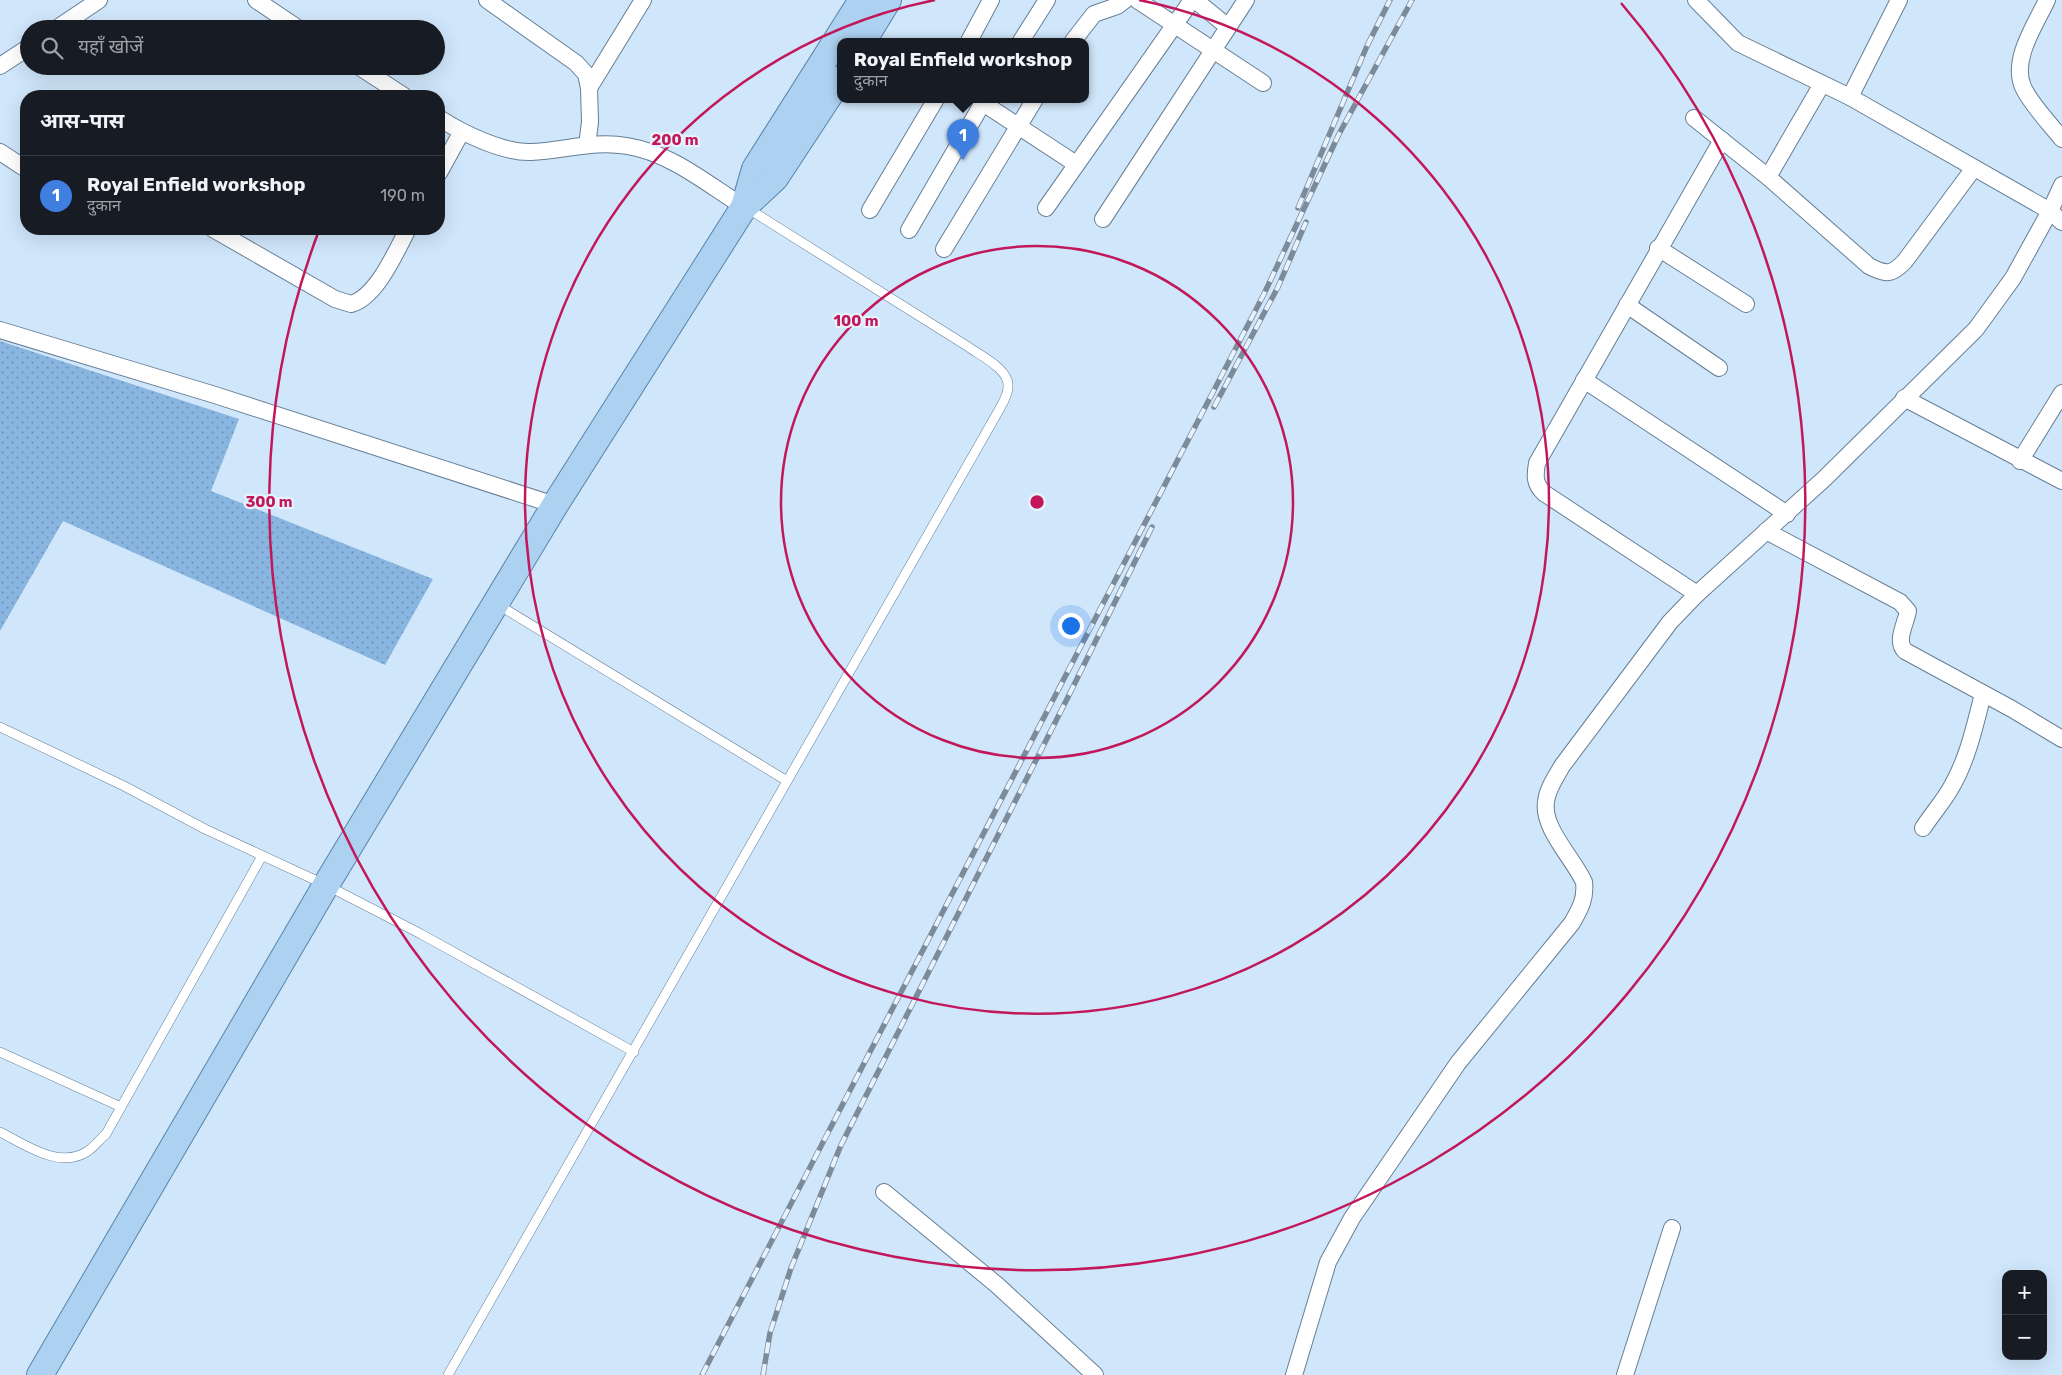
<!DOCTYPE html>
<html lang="hi">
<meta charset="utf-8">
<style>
body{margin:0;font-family:Rubik,"Noto Sans Devanagari",sans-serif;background:#20242c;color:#f1f3f6}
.controls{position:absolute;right:15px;bottom:15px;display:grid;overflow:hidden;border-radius:10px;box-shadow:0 5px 20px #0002}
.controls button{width:45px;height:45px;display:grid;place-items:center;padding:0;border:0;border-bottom:1px solid #363941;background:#171b24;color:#f1f3f6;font:25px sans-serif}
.you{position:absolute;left:1070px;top:625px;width:18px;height:18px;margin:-12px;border:4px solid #fff;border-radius:50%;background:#1a73e8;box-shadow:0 0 0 8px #1a73e833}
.badge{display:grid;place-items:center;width:32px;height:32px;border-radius:50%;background:#db2777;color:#fff;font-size:16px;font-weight:700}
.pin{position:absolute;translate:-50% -41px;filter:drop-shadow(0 1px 2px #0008)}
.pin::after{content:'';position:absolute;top:26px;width:18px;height:15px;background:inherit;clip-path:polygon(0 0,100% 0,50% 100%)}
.popup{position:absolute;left:837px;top:38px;width:252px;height:65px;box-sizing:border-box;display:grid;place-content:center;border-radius:10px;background:#171b24;filter:drop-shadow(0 1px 4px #0005);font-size:16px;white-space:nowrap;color:#9ea1a6}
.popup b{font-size:19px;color:#f1f3f6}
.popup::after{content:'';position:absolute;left:50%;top:100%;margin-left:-10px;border:10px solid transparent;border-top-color:#171b24}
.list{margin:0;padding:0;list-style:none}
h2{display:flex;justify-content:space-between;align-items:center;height:65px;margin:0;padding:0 20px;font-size:21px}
h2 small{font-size:16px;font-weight:400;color:#9ea1a6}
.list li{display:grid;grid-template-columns:32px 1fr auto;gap:15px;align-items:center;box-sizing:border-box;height:80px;padding:0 20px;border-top:1px solid #363941}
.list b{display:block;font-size:19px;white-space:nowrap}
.list p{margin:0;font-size:16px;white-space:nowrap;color:#9ea1a6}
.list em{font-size:16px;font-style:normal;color:#9ea1a6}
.icon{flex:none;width:28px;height:28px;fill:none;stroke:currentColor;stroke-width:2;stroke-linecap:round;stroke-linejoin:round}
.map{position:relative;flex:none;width:2062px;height:1375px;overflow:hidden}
.search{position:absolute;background:#171b24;box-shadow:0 5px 20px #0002;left:20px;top:20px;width:425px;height:55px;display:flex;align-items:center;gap:12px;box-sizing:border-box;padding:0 18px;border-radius:28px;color:#9ea1a6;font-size:19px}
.panel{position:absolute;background:#171b24;box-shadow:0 5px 20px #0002;left:20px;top:90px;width:425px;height:145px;border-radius:20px}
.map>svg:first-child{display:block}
</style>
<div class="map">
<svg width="2062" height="1375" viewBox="0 0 2062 1375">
<defs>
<pattern id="green-dots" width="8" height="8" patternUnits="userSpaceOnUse" patternTransform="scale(1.25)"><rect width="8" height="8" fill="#89b6e0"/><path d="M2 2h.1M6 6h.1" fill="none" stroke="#7094b6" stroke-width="1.8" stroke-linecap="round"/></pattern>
</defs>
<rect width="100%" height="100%" fill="#d0e6fa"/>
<polygon fill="url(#green-dots)" points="0,341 239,419 211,491 433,579 385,665 63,521 0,631"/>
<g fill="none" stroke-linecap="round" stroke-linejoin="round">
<g stroke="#667f96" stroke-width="10">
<g id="service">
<polyline points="497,604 787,781"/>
<polyline points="0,727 124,786 205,829 326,885 421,934 634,1052"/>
<polyline points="0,1052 121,1107"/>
<path d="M0,1132C26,1145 60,1170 88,1151C95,1146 100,1139 106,1134L262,856"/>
<path d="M448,1375L999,410C1003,403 1008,395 1008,387C1010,369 979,355 967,346L747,208"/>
</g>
</g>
<g stroke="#667f96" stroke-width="18">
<g id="minor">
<polyline points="256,0 299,29"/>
<polyline points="487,0 576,63 586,74 589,88 590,122 587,145"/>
<polyline points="1137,0 1263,83"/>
<polyline points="1195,0 1228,27"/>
<polyline points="1696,0 1738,43 1850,97 2050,211 2062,222"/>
<path d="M2047,0C2036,24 2011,59 2023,87C2030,103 2050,124 2062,139"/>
<polyline points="56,29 99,0"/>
<polyline points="969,41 991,0"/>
<polyline points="1021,41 1047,0"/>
<polyline points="1073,41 1094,14 1117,6 1125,0"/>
<polyline points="0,66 29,47"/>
<polyline points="358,66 404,96"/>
<polyline points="589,88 643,0"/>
<polyline points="1850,97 1899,0"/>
<polyline points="983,103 1076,164"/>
<path d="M439,118C462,133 503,153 531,152C563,151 594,140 627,146C671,153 707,184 744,207"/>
<path d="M1694,118L1768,177L1869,266C1886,275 1892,275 1905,261L1974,168"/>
<polyline points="0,152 26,169"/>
<polyline points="439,173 461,133"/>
<polyline points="1768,177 1822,84"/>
<polyline points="1046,208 1192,0"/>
<polyline points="870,210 936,99"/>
<polyline points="1103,219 1246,0"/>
<path d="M213,229L335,299L351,304C377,297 396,251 408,229"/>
<polyline points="909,230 985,99"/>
<polyline points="1658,248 1746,304"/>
<polyline points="944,249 1035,99"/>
<polyline points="1627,305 1719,368"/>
<polyline points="0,330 215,395 555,505"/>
<polyline points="1584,380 1787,514"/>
<polyline points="1904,398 2062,481"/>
<polyline points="2020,461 2062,393"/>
<path d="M1766,531L1900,602L1908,611C1906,623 1895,641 1905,651L2012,709L2062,739"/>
<path d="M1697,594L1544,493C1534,484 1535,475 1537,463L1722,140"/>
<path d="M1923,828C1932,814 1944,801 1952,786C1968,758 1975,725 1983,694"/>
<polyline points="884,1192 997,1285 1095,1375"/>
<path d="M1294,1375L1328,1262L1352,1218L1458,1063L1572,923C1580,909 1586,899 1584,882C1573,858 1542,828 1546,802C1547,789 1556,777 1562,766L1670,622L1697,594L1824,479L1976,329L2013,278L2050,211L2062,185"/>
<polyline points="1625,1375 1672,1228"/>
</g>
</g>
<g stroke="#5983a9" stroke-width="28">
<g id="primary">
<polyline points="863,41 888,0"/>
<polyline points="744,207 755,169 862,0"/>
<polyline points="40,1375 326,885 555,505 744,207 775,178 840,79"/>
</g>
</g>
<use href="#service" stroke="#fff" stroke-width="9"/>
<use href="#minor" stroke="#fff" stroke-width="16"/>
<use href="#primary" stroke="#add1f1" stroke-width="26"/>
<g stroke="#7b8b9a" stroke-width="5.5">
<g id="rail">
<polyline points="1298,208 1367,46 1390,0"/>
<polyline points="1214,407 1278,287 1306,222"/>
<polyline points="702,1375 1264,294 1339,134 1412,0"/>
<polyline points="763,1375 770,1333 791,1268 841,1145 1067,699 1152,527"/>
</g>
</g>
<use href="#rail" stroke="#e7f2fc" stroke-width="4" stroke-dasharray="11" stroke-linecap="butt"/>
</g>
<g fill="none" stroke="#c2185b" stroke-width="2.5">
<circle cx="1037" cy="502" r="256"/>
<path d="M1139 0A512 512 0 1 1 935 0"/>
<path d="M1621 3A768 768 0 1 1 318 233"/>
</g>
<circle cx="1037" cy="502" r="8" fill="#c2185b" stroke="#e7f2fc" stroke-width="2.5"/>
<g font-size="15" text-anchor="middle" font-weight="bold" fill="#c2185b" stroke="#e7f2fc" stroke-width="4.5" stroke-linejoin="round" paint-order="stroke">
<text x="675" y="145">200 m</text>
<text x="856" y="326">100 m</text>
<text x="269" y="507">300 m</text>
</g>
</svg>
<div class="controls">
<button>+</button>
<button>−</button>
</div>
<div class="you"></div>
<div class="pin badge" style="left:963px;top:160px;background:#3f7fe0">1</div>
<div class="popup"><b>Royal Enfield workshop</b>दुकान</div>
<div class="search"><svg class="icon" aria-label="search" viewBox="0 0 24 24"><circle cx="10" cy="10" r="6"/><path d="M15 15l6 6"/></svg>यहाँ खोजें</div>
<section class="panel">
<h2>आस-पास<small></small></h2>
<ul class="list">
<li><span class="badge" style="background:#3f7fe0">1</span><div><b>Royal Enfield workshop</b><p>दुकान</p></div><em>190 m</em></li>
</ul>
</section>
</div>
